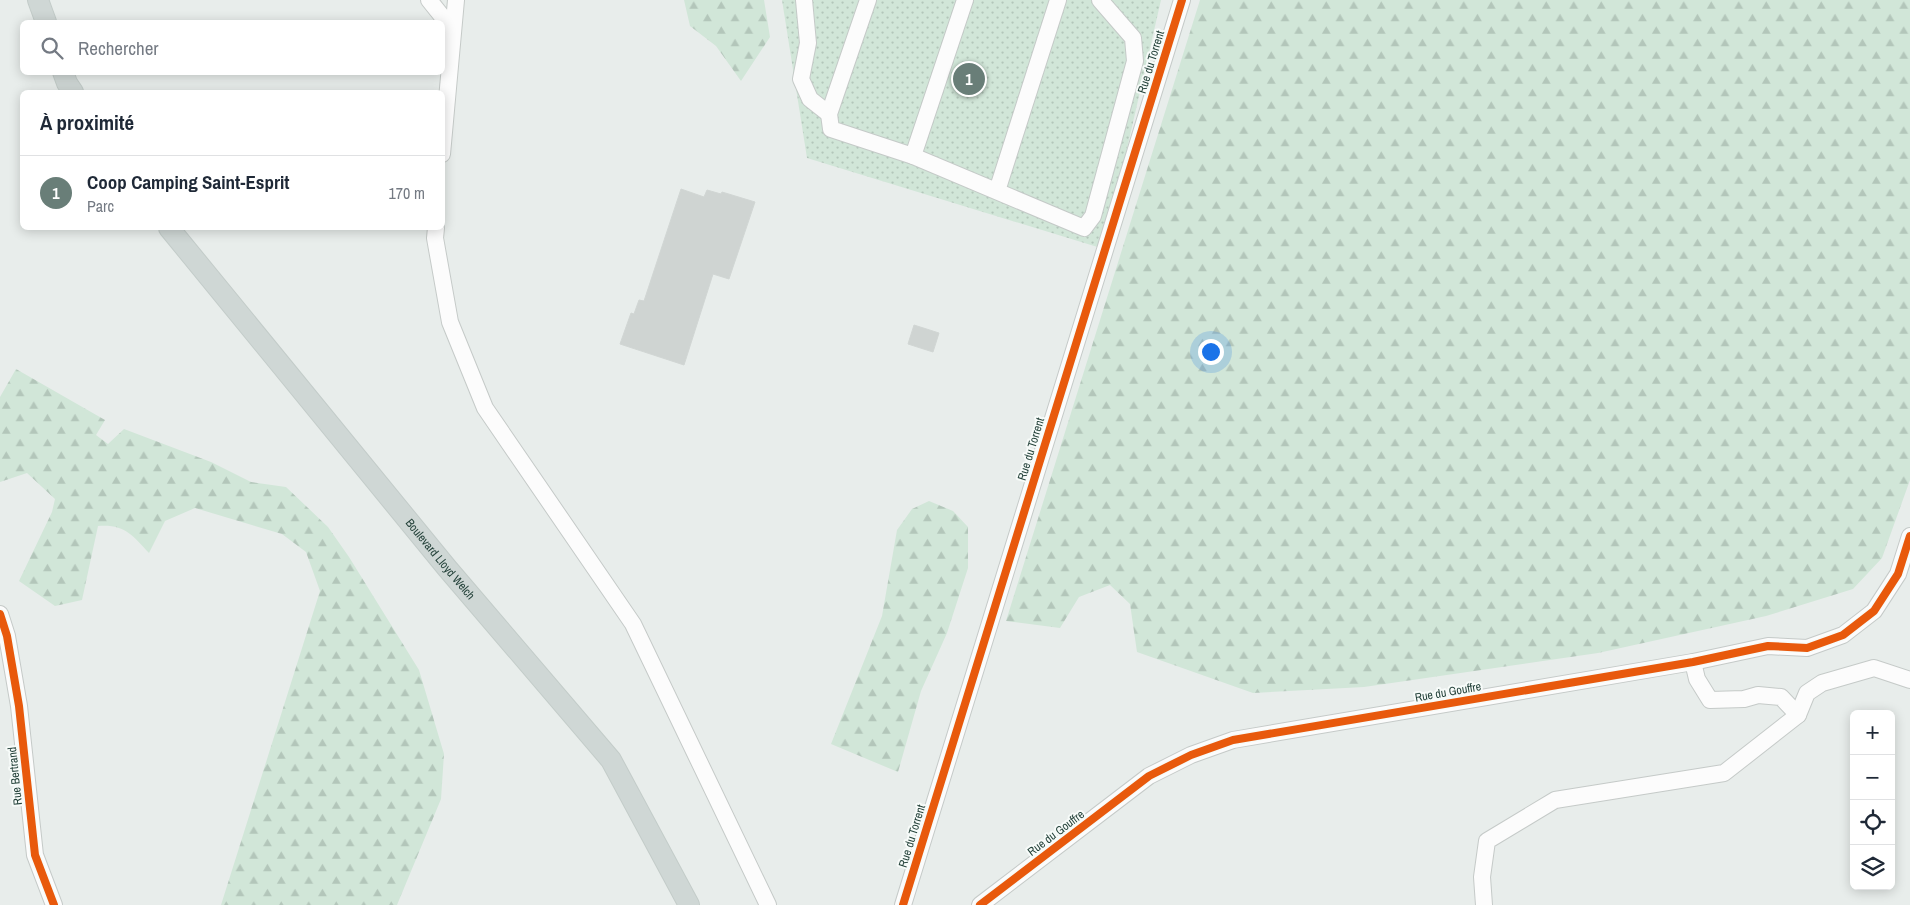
<!DOCTYPE html>
<html lang="fr">
<meta charset="utf-8">
<style>
body{margin:0;font-family:"Archivo Narrow",sans-serif;background:#f6f6f7;color:#1f2937}
.controls{position:absolute;right:15px;bottom:15px;display:grid;overflow:hidden;border-radius:8px;box-shadow:0 2px 12px #0003}
.controls button{width:45px;height:45px;display:grid;place-items:center;padding:0;border:0;border-bottom:1px solid #e0e1e3;background:#fff;color:#1f2937;font:25px sans-serif}
.you{position:absolute;left:1210px;top:351px;width:18px;height:18px;margin:-12px;border:4px solid #fff;border-radius:50%;background:#1a73e8;box-shadow:0 0 0 8px #1a73e833}
.badge{display:grid;place-items:center;width:32px;height:32px;border-radius:50%;background:#697e78;color:#fff;font-size:16px;font-weight:700}
.pin{position:absolute;translate:-50% -50%;border:2px solid #fff;box-shadow:0 1px 5px #0006}
.list{margin:0;padding:0;list-style:none}
h2{display:flex;justify-content:space-between;align-items:center;height:65px;margin:0;padding:0 20px;font-size:21px}
h2 small{font-size:16px;font-weight:400;color:#747a83}
.list li{display:grid;grid-template-columns:32px 1fr auto;gap:15px;align-items:center;box-sizing:border-box;height:75px;padding:0 20px;border-top:1px solid #e0e1e3}
.list b{display:block;font-size:19px;white-space:nowrap}
.list p{margin:0;font-size:16px;white-space:nowrap;color:#747a83}
.list em{font-size:16px;font-style:normal;color:#747a83}
.icon{flex:none;width:28px;height:28px;fill:none;stroke:currentColor;stroke-width:2;stroke-linecap:round;stroke-linejoin:round}
.map{position:relative;flex:none;width:1910px;height:905px;overflow:hidden}
.search{position:absolute;background:#fff;box-shadow:0 2px 12px #0003;left:20px;top:20px;width:425px;height:55px;display:flex;align-items:center;gap:12px;box-sizing:border-box;padding:0 18px;border-radius:8px;color:#747a83;font-size:19px}
.panel{position:absolute;background:#fff;box-shadow:0 2px 12px #0003;left:20px;top:90px;width:425px;height:140px;border-radius:8px}
.map>svg:first-child{display:block}
</style>
<div class="map">
<svg width="1910" height="905" viewBox="0 0 1910 905">
<defs>
<pattern id="forest-firs" width="22" height="20" patternUnits="userSpaceOnUse" patternTransform="scale(1.25)"><rect width="22" height="20" fill="#d1e6d8"/><path d="M5 1l3.5 6h-7zM16 11l3.5 6h-7z" fill="#b3c6ba"/></pattern>
<pattern id="park-dots" width="8" height="8" patternUnits="userSpaceOnUse" patternTransform="scale(1.25)"><rect width="8" height="8" fill="#d1e6d8"/><path d="M2 2h.1M6 6h.1" fill="none" stroke="#b3c6ba" stroke-width="1.8" stroke-linecap="round"/></pattern>
</defs>
<rect width="100%" height="100%" fill="#e8edeb"/>
<g fill="url(#forest-firs)">
<polygon points="684,0 764,0 770,37 741,81 716,46 690,26"/>
<polygon points="1200,0 1910,0 1910,480 1882,558 1853,589 1766,616 1598,653 1364,687 1253,693 1137,652 1130,604 1110,585 1079,597 1060,628 1006,621"/>
<path d="M16,369L105,420L96,435L108,444L124,429L211,462L251,482L286,487L328,527L349,557L419,670L444,754L441,799L397,905H221L320,591L306,552L282,534L195,508L165,521L149,553C132,535 125,524 98,526L82,600L55,606L19,581L52,512L55,499L27,473L0,482V397Z"/>
<polygon points="929,501 953,511 968,527 968,568 947,633 921,691 898,772 831,744 882,616 897,530 912,509"/>
</g>
<polygon fill="url(#park-dots)" points="782,0 1161,0 1104,249 807,158"/>
<g fill="#cfd4d2" stroke="#d1d6d4">
<polygon points="681,189 704,197 707,190 721,194 722,192 755,202 729,279 713,274 684,365 620,344 631,313 634,314 639,300 644,301"/>
<polygon points="914,325 939,333 933,352 908,344"/>
</g>
<g fill="none" stroke-linecap="round" stroke-linejoin="round">
<g stroke="#c5cac8" stroke-width="18">
<g id="minor">
<polyline points="429,0 453,30"/>
<polyline points="804,0 808,43 801,79 810,99 829,114"/>
<polyline points="868,0 829,114 831,129 913,156 1084,228 1093,216 1135,61 1133,38 1100,0"/>
<polyline points="442,154 456,0"/>
<polyline points="913,156 965,0"/>
<polyline points="997,191 1058,0"/>
<polyline points="436,228 435,238 450,322 485,408 633,624 768,905"/>
<polyline points="0,614 7,636 19,706 35,855 54,905"/>
<polyline points="1693,662 1697,679 1710,700 1744,699 1758,695 1781,697 1798,715"/>
<polyline points="903,905 1182,0"/>
<polyline points="980,905 1149,776 1191,755 1233,740 1693,662 1768,646 1807,648 1843,635 1874,611 1898,574 1910,536"/>
<polyline points="1484,905 1482,877 1487,841 1555,800 1724,773 1798,715 1807,693 1822,683 1874,668 1910,680"/>
</g>
</g>
<g stroke="#c3ccc9" stroke-width="22">
<g id="major">
<polyline points="38,0 46,22"/>
<polyline points="63,72 67,83 73,92"/>
<path id="s1" d="M169,228L447,568L611,760L689,905"/>
</g>
</g>
<use href="#minor" stroke="#fcfcfc" stroke-width="16"/>
<use href="#major" stroke="#cfd7d5" stroke-width="20"/>
<g stroke="#f7fbf9" stroke-width="11">
<g id="cycleway">
<polyline points="0,614 7,636 19,706 35,855 54,905"/>
<polyline points="903,905 1182,0"/>
<polyline points="980,905 1149,776 1191,755 1233,740 1693,662 1768,646 1807,648 1843,635 1874,611 1898,574 1910,536"/>
</g>
</g>
<use href="#cycleway" stroke="#e8590c" stroke-width="8"/>
</g>
<g text-anchor="middle" stroke-width="4" stroke-linejoin="round" paint-order="stroke">
<g font-size="12" fill="#24423a" stroke="#f7fbf9">
<text transform="translate(1151 62) rotate(-73)" y="4">Rue du Torrent</text>
<text transform="translate(1031 449) rotate(-73)" y="4">Rue du Torrent</text>
<text dy="4" stroke="none"><textPath href="#s1" startOffset="428">Boulevard Lloyd Welch</textPath></text>
<text transform="translate(1448 692) rotate(-10)" y="4">Rue du Gouffre</text>
<text transform="translate(15 776) rotate(-96)" y="4">Rue Bertrand</text>
<text transform="translate(1056 833) rotate(-37)" y="4">Rue du Gouffre</text>
<text transform="translate(912 836) rotate(-73)" y="4">Rue du Torrent</text>
</g>
</g>
</svg>
<div class="controls">
<button>+</button>
<button>−</button>
<button><svg class="icon" aria-label="locate" viewBox="0 0 24 24"><circle cx="12" cy="12" r="6"/><path d="M12 2v4M12 18v4M2 12h4M18 12h4"/></svg></button>
<button><svg class="icon" aria-label="layers" viewBox="0 0 24 24"><path d="M12 4l9 5-9 5-9-5zM3 14l9 5 9-5"/></svg></button>
</div>
<div class="you"></div>
<div class="pin badge" style="left:969px;top:79px">1</div>
<div class="search"><svg class="icon" aria-label="search" viewBox="0 0 24 24"><circle cx="10" cy="10" r="6"/><path d="M15 15l6 6"/></svg>Rechercher</div>
<section class="panel">
<h2>À proximité<small></small></h2>
<ul class="list">
<li><span class="badge">1</span><div><b>Coop Camping Saint-Esprit</b><p>Parc</p></div><em>170 m</em></li>
</ul>
</section>
</div>
